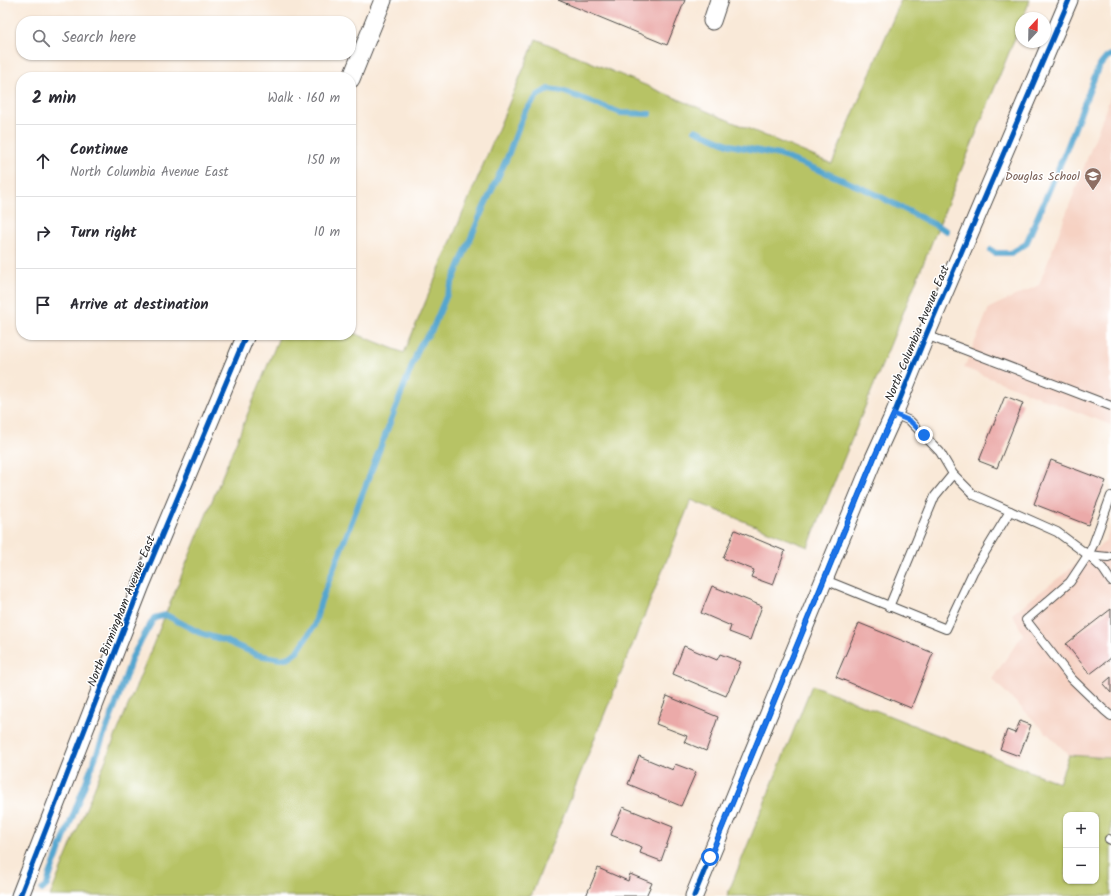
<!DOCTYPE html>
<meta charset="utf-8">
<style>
body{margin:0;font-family:Kalam,sans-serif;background:#f7f7f7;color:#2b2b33}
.controls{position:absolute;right:12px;bottom:12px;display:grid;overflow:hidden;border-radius:8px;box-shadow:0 1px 3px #0004}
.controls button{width:36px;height:36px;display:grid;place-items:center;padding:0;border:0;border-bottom:1px solid #e1e1e2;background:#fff;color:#2b2b33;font:20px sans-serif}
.compass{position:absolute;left:1015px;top:12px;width:36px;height:36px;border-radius:50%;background:#fff;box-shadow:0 1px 3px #0004;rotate:22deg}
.stop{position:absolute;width:12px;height:12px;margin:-9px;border:3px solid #1a73e8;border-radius:50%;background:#fff}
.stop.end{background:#1a73e8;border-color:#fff;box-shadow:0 1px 4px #0008}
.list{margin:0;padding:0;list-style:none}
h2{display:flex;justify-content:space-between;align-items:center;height:52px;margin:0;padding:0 16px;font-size:17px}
h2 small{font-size:13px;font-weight:400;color:#7c7c81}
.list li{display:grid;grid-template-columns:26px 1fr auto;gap:12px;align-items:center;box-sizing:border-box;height:72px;padding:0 16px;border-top:1px solid #e1e1e2}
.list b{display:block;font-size:15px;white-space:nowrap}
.list p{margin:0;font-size:13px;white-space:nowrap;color:#7c7c81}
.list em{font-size:13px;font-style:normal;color:#7c7c81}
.icon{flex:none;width:22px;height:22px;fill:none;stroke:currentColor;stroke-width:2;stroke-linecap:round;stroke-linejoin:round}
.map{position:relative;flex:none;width:1111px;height:896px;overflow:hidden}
.search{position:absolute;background:#fff;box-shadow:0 1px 3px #0004;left:16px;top:16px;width:340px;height:44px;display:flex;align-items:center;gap:10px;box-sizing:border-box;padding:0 14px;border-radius:16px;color:#7c7c81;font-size:15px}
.panel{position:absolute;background:#fff;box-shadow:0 1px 3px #0004;left:16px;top:72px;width:340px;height:268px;border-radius:16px}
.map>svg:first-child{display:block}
</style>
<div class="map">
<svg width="1111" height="896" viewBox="0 0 1111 896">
<rect width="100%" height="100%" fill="#fff"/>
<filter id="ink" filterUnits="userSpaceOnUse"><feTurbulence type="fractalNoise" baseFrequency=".025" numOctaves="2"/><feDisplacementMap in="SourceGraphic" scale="8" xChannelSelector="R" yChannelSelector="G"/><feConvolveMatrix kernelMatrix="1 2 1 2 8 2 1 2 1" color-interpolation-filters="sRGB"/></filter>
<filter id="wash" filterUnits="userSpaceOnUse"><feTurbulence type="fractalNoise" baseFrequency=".012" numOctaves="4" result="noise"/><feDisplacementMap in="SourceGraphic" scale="16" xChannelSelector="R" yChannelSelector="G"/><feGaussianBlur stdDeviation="0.9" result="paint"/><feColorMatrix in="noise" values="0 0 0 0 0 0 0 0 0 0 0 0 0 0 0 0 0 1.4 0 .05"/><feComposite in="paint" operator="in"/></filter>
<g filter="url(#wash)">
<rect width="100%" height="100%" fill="#f9e9d8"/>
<g fill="#f6d2c3">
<polygon points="1111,96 1111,425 964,368 989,308 1039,285"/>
<polygon points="1111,526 1111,758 1069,755 992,679 1023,634 1012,614 1105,542"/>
</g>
<g fill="#b7c365" stroke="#717748" fill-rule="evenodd">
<polygon points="901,0 1030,0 1023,18 1021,18 1021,23 808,547 691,500 531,896 50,896 280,335 351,335 351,332 404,353 536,39 832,164"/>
<path d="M812,685L1059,783L1069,755L1111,758V896H727ZM1066,815H1096V881H1066Z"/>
</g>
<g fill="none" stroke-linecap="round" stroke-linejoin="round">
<g stroke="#54a6cf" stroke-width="6">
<polyline points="695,130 730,145 779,155 824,172 869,191 947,231"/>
<polyline points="991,250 995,253 1011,253 1026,244 1067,148 1098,68 1107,57 1111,55"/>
<polyline points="42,890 47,885 51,872 115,707 132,657 154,618 166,615 200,633 226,641 258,655 281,659 290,657 298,651 314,626 321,601 420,345 432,330 483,209 507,158 524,113 538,95 549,89 562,91 621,113 650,114"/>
</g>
</g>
<g id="blocks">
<g fill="#ebaaa9">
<polygon points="558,0 685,0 667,45"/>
<polygon points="1005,396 1023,403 997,468 979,461"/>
<polygon points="1051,460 1106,481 1088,525 1034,504"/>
<polygon points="735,530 785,551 773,585 751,577 754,570 723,558"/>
<polygon points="712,586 762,606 750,640 729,632 731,626 701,613"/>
<polygon points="1111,609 1111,658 1090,674 1066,644"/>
<polygon points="859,623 933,653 911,708 836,677"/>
<polygon points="684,646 717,660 720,654 741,662 726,696 673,674"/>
<polygon points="1111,677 1111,693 1103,684"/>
<polygon points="667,696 718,717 706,751 684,742 687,736 656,724"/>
<polygon points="1020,721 1031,725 1019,756 1000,749 1007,730 1015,733"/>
<polygon points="639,756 673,770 675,764 696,772 681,806 628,784"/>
<polygon points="623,807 673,827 661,861 640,853 642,847 611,835"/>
<polygon points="598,868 628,881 630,874 652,883 646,896 586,896"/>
</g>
</g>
</g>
<g filter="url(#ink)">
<use href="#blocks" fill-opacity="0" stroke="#4a4845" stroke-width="1"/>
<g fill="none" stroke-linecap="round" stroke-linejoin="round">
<g stroke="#4a4845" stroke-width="10">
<g id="service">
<polyline points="926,335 1111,406"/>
<polyline points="894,414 910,421 940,452 953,474 974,495 1057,532 1088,555 1103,569 1111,581"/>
<polyline points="1111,496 1093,545 1088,555 1070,582 1026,620 1071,678 1105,711 1111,716"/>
<polyline points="1088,555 1108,557 1111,556"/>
<polyline points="825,580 946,629 973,572 1010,511"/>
<polyline points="889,607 935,496 953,474"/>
<polyline points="1109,839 1111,840"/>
</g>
</g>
<g stroke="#4a4845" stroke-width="19">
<g id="minor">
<polyline points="712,21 719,0"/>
<polyline points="351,79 383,0"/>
<polyline points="20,896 141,585 246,335"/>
<polyline points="694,896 874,458 894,414 926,335 1069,0"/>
</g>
</g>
<use href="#service" stroke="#fff" stroke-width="8"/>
<use href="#minor" stroke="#fff" stroke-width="17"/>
<g stroke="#fff" stroke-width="8">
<g id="cycleway">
<polyline points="20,896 141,585 246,335"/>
<polyline points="694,896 874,458 894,414 926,335 1069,0"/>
</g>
</g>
<use href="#cycleway" stroke="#0057b8" stroke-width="5"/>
</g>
</g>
<g fill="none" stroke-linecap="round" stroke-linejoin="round" filter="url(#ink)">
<polyline stroke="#1a73e8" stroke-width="5" points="710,857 874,458 894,414 910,421 924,435"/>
</g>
<defs>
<g id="school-pin" transform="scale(0.9)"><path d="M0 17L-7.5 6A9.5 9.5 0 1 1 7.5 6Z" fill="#8d6e63" stroke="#fff"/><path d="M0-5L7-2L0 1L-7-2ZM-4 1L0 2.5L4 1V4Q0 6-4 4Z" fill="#fff"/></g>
</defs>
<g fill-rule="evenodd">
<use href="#school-pin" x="1093" y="176"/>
</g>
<g text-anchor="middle" stroke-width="3" stroke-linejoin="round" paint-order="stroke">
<g font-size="12" fill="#785e54" stroke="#fff" text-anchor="end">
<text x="1080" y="180">Douglas School</text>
</g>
<g font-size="12" fill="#2b2b2b" stroke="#fff">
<text transform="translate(917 333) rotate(-67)" y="4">North Columbia Avenue East</text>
<text transform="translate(121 611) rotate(-68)" y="4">North Birmingham Avenue East</text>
</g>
</g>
</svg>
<div class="controls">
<button>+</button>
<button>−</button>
</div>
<svg class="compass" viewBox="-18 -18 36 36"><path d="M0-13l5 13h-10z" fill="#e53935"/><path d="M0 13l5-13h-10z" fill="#7c7c81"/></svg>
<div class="stop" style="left:710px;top:857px"></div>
<div class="stop end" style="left:924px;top:435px"></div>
<div class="search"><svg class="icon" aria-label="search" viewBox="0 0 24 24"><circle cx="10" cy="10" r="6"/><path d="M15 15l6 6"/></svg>Search here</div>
<section class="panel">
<h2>2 min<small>Walk · 160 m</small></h2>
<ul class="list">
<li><svg class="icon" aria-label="ahead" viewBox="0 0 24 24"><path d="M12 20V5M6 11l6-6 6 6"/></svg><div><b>Continue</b><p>North Columbia Avenue East</p></div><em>150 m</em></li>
<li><svg class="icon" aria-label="right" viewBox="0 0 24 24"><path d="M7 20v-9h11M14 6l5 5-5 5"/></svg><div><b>Turn right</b></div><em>10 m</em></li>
<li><svg class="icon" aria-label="arrive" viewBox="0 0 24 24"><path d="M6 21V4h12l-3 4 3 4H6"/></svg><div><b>Arrive at destination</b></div></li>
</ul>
</section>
</div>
